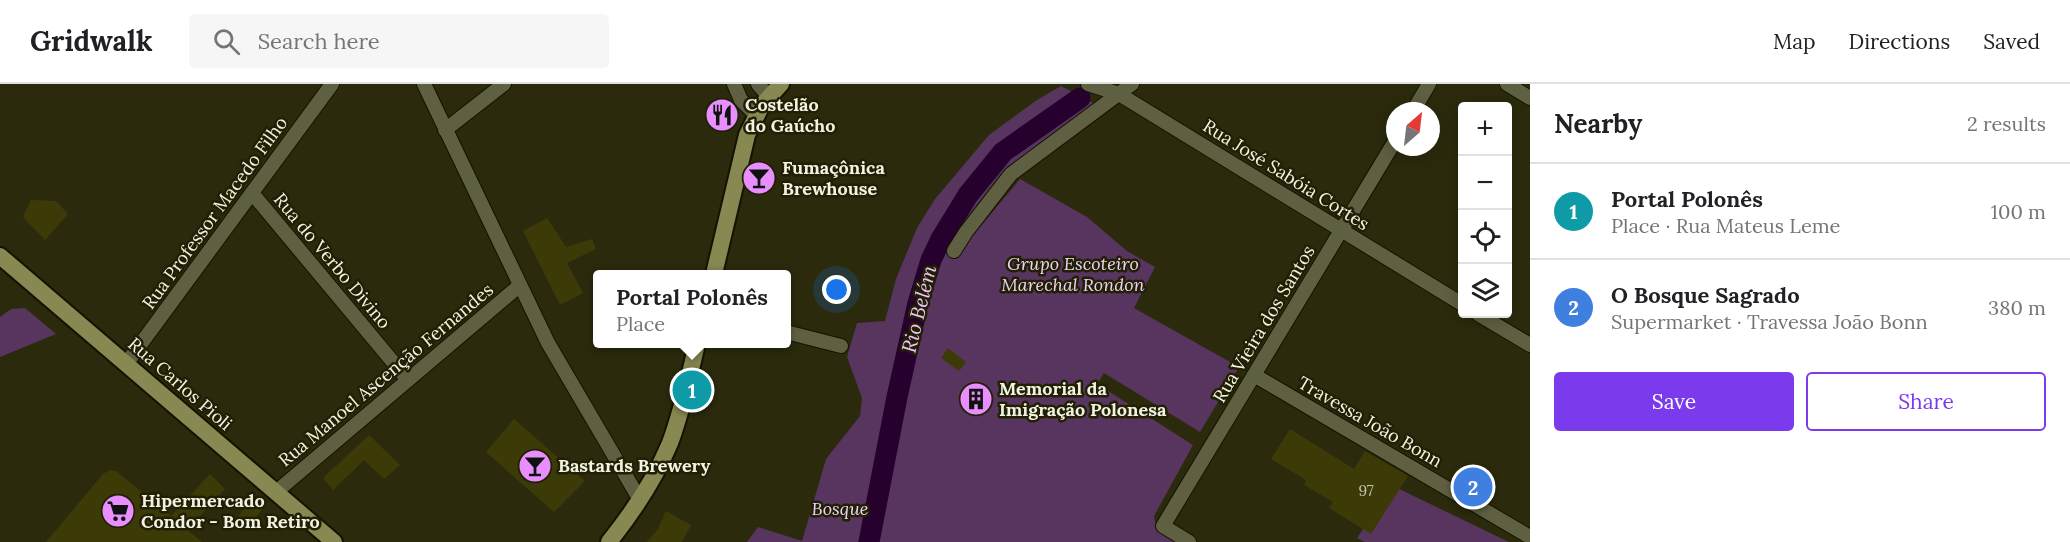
<!DOCTYPE html>
<meta charset="utf-8">
<style>
body{margin:0;font-family:Lora,serif;background:#f6f6f6;color:#202124}
.controls{position:absolute;right:18px;top:18px;display:grid;overflow:hidden;border-radius:6px;box-shadow:0 3px 15px #0003}
.controls button{width:54px;height:54px;display:grid;place-items:center;padding:0;border:0;border-bottom:2px solid #e0e0e0;background:#fff;color:#202124;font:30px sans-serif}
.compass{position:absolute;left:1386px;top:18px;width:54px;height:54px;border-radius:50%;background:#fff;box-shadow:0 3px 15px #0003;rotate:28deg}
.you{position:absolute;left:837px;top:206px;width:21px;height:21px;margin:-15px;border:4px solid #fff;border-radius:50%;background:#1a73e8;box-shadow:0 0 0 9px #1a73e833}
.badge{display:grid;place-items:center;width:39px;height:39px;border-radius:50%;background:#7c3aed;color:#fff;font-size:20px;font-weight:700}
.pin{position:absolute;translate:-50% -50%;border:3px solid #fff;box-shadow:0 2px 6px #0006}
.popup{position:absolute;left:593px;top:186px;width:198px;height:78px;box-sizing:border-box;display:grid;place-content:center;border-radius:6px;background:#fff;filter:drop-shadow(0 2px 4px #0005);font-size:20px;white-space:nowrap;color:#757577}
.popup b{font-size:22px;color:#202124}
.popup::after{content:'';position:absolute;left:50%;top:100%;margin-left:-12px;border:12px solid transparent;border-top-color:#fff}
.list{margin:0;padding:0;list-style:none}
h2{display:flex;justify-content:space-between;align-items:center;height:78px;margin:0;padding:0 24px;font-size:26px}
h2 small{font-size:20px;font-weight:400;color:#757577}
.list li{display:grid;grid-template-columns:39px 1fr auto;gap:18px;align-items:center;box-sizing:border-box;height:96px;padding:0 24px;border-top:2px solid #e0e0e0}
.list b{display:block;font-size:22px;white-space:nowrap}
.list p{margin:0;font-size:20px;white-space:nowrap;color:#757577}
.list em{font-size:20px;font-style:normal;color:#757577}
.actions{display:flex;gap:12px;padding:18px 24px}
.actions a{flex:1;padding:14px 0;border:2px solid #7c3aed;border-radius:6px;text-align:center;font-size:21px;color:#7c3aed}
.actions .main{background:#7c3aed;color:#fff}
.icon{flex:none;width:33px;height:33px;fill:none;stroke:currentColor;stroke-width:2;stroke-linecap:round;stroke-linejoin:round}
.map{position:relative;flex:none;width:1530px;height:458px;overflow:hidden}
header{display:flex;align-items:center;gap:36px;box-sizing:border-box;height:84px;padding:0 30px;background:#fff;border-bottom:2px solid #e0e0e0}
header strong{font-size:28px}
nav{display:flex;gap:33px;margin-inline-start:auto;font-size:21px}
.search{width:420px;height:54px;background:#f6f6f6;display:flex;align-items:center;gap:15px;box-sizing:border-box;padding:0 21px;border-radius:6px;color:#757577;font-size:22px}
main{display:flex}
aside{flex:1;background:#fff}
.map>svg:first-child{display:block}
</style>
<header>
<strong>Gridwalk</strong>
<div class="search"><svg class="icon" aria-label="search" viewBox="0 0 24 24"><circle cx="10" cy="10" r="6"/><path d="M15 15l6 6"/></svg>Search here</div>
<nav><a>Map</a><a>Directions</a><a>Saved</a></nav>
</header>
<main>
<div class="map">
<svg width="1530" height="458" viewBox="0 0 1530 458">
<rect width="100%" height="100%" fill="#2b2a0d"/>
<g fill="#57355f">
<path d="M1061,2L1095,20L1060,49L960,149L942,143C898,235 885,343 864,443L858,458H747L758,443L802,457L826,375L860,332L862,314L847,273L857,239L885,237L896,195L917,144L935,115L989,51L1037,16Z"/>
<path d="M1020,95L1087,133L1127,167L1155,183L1134,224L1239,283L1200,348L1104,289L1097,300L1193,361L1154,432L1157,447L1176,458H873C885,400 897,342 910,284C920,239 928,194 950,153L964,165L974,150Z"/>
<polygon points="25,224 56,250 0,273 0,233 11,225"/>
<polygon points="1393,402 1509,458 1365,458 1357,454"/>
</g>
<g fill="none" stroke-linecap="round" stroke-linejoin="round">
<polyline stroke="#26012e" stroke-width="21" points="869,458 897,313 918,219 931,176 941,155 968,111 1003,68 1080,14"/>
</g>
<g fill="#3c3b08">
<polygon points="31,116 56,117 68,130 45,156 23,133"/>
<polygon points="547,134 566,163 592,155 596,165 567,179 583,209 560,221 523,147"/>
<polygon points="948,264 966,278 959,287 941,274"/>
<polygon points="973,305 982,307 979,325 970,323"/>
<polygon points="514,335 585,397 554,428 486,368"/>
<polygon points="1290,345 1354,385 1365,367 1408,392 1371,450 1329,424 1333,418 1304,401 1306,396 1271,375"/>
<polygon points="369,351 400,381 384,395 364,376 333,406 323,394"/>
<polygon points="110,386 116,387 171,432 210,390 225,405 187,446 202,458 46,458 103,390"/>
<polygon points="250,417 262,426 247,444 236,435"/>
<polygon points="666,427 691,441 682,458 647,458 658,445"/>
</g>
<g fill="none" stroke-linecap="round" stroke-linejoin="round">
<g stroke="#141300" stroke-width="16">
<g id="minor">
<polyline points="424,0 548,259 640,416"/>
<polyline points="734,0 741,16 756,31"/>
<polyline points="758,0 769,13"/>
<polyline points="1088,0 1119,10 1462,220"/>
<polyline points="1507,0 1530,14"/>
<polyline points="1413,27 1429,0"/>
<polyline points="445,46 504,0"/>
<polyline points="252,109 408,296"/>
<polyline points="954,167 966,148 1011,90 1132,0"/>
<polyline points="1478,230 1530,261"/>
<polyline points="786,248 841,262"/>
<polyline points="126,280 332,0"/>
<polyline points="1254,291 1530,453"/>
<polyline points="276,408 519,202"/>
<polyline points="1189,458 1163,442 1395,57"/>
</g>
</g>
<g stroke="#141300" stroke-width="20">
<g id="major">
<polyline points="0,172 334,458"/>
<polyline points="714,190 747,51 762,21 781,0"/>
<path d="M609,458C633,428 655,395 670,359C682,327 689,293 697,260"/>
</g>
</g>
<use href="#minor" stroke="#5f5f41" stroke-width="14"/>
<use href="#major" stroke="#888852" stroke-width="16"/>
</g>
<defs>
<g id="restaurant-disc" transform="scale(1.725)"><circle r="9.5" fill="#e88eff" stroke="#212004"/><path d="M-5-6h1v4h1v-4h1v4h1v-4h1v5L-1.5 .5V6h-2V.5L-5-1ZM5-6V6H3V1.5H1.5Q1.5-4 5-6Z" fill="#111"/></g>
<g id="bar-disc" transform="scale(1.725)"><circle r="9.5" fill="#e88eff" stroke="#212004"/><path d="M-6-5H6L.8 .8V4.5H3.5V6h-7V4.5H-.8V.8Z" fill="#111"/></g>
<g id="building-disc" transform="scale(1.725)"><circle r="9.5" fill="#e88eff" stroke="#212004"/><path d="M-4-6H4V6H1V3H-1V6H-4ZM-2.5-4.3h1.7v1.8h-1.7ZM.8-4.3h1.7v1.8H.8ZM-2.5-1h1.7V.8h-1.7ZM.8-1h1.7V.8H.8Z" fill="#111"/></g>
<g id="supermarket-disc" transform="scale(1.725)"><circle r="9.5" fill="#e88eff" stroke="#212004"/><path d="M-6-5.5h2.5l.6 2H6L4.5 2H-2.5L-4.4-4H-6ZM-1.5 3.2a1.3 1.3 0 1 0 .1 0ZM3 3.2a1.3 1.3 0 1 0 .1 0Z" fill="#111"/></g>
</defs>
<g fill-rule="evenodd">
<use href="#restaurant-disc" x="722" y="31"/>
<use href="#bar-disc" x="759" y="94"/>
<use href="#building-disc" x="976" y="315"/>
<use href="#bar-disc" x="535" y="382"/>
<use href="#supermarket-disc" x="118" y="427"/>
</g>
<g text-anchor="middle" stroke-width="5" stroke-linejoin="round" paint-order="stroke">
<g font-size="15" fill="#c4c5ac">
<text x="1366" y="412">97</text>
</g>
<g font-size="18" font-weight="bold" fill="#f2f3e2" stroke="#212004" text-anchor="start">
<text x="745" y="27">Costelão<tspan x="745" dy="21">do Gaúcho</tspan></text>
<text x="782" y="90">Fumaçônica<tspan x="782" dy="21">Brewhouse</tspan></text>
<text x="999" y="311">Memorial da<tspan x="999" dy="21">Imigração Polonesa</tspan></text>
<text x="558" y="388">Bastards Brewery</text>
<text x="141" y="423">Hipermercado<tspan x="141" dy="21">Condor - Bom Retiro</tspan></text>
</g>
<g font-size="18" fill="#f2f3e2" stroke="#212004">
<text transform="translate(1286 91) rotate(32)" y="6">Rua José Sabóia Cortes</text>
<text transform="translate(215 129) rotate(-54)" y="6">Rua Professor Macedo Filho</text>
<text transform="translate(332 177) rotate(50)" y="6">Rua do Verbo Divino</text>
<text transform="translate(1264 240) rotate(-59)" y="6">Rua Vieira dos Santos</text>
<text transform="translate(386 291) rotate(-40)" y="6">Rua Manoel Ascenção Fernandes</text>
<text transform="translate(180 300) rotate(41)" y="6">Rua Carlos Pioli</text>
<text transform="translate(1370 338) rotate(30)" y="6">Travessa João Bonn</text>
</g>
<g font-size="18" font-style="italic" fill="#eed2f6" stroke="#212004">
<text x="1073" y="186">Grupo Escoteiro<tspan x="1073" dy="21">Marechal Rondon</tspan></text>
<text x="840" y="431">Bosque</text>
</g>
<g font-size="20" font-style="italic" fill="#f0c5fb" stroke="#212004">
<text transform="translate(919 225) rotate(-76)" y="7">Rio Belém</text>
</g>
</g>
</svg>
<div class="controls">
<button>+</button>
<button>−</button>
<button><svg class="icon" aria-label="locate" viewBox="0 0 24 24"><circle cx="12" cy="12" r="6"/><path d="M12 2v4M12 18v4M2 12h4M18 12h4"/></svg></button>
<button><svg class="icon" aria-label="layers" viewBox="0 0 24 24"><path d="M12 4l9 5-9 5-9-5zM3 14l9 5 9-5"/></svg></button>
</div>
<svg class="compass" viewBox="-18 -18 36 36"><path d="M0-13l5 13h-10z" fill="#e53935"/><path d="M0 13l5-13h-10z" fill="#757577"/></svg>
<div class="you"></div>
<div class="pin badge" style="left:692px;top:306px;background:#0f9aa8">1</div>
<div class="popup"><b>Portal Polonês</b>Place</div>
<div class="pin badge" style="left:1473px;top:403px;background:#3f7fe0">2</div>
</div>
<aside>
<h2>Nearby<small>2 results</small></h2>
<ul class="list">
<li><span class="badge" style="background:#0f9aa8">1</span><div><b>Portal Polonês</b><p>Place · Rua Mateus Leme</p></div><em>100 m</em></li>
<li><span class="badge" style="background:#3f7fe0">2</span><div><b>O Bosque Sagrado</b><p>Supermarket · Travessa João Bonn</p></div><em>380 m</em></li>
</ul>
<div class="actions"><a class="main">Save</a><a>Share</a></div>
</aside>
</main>
